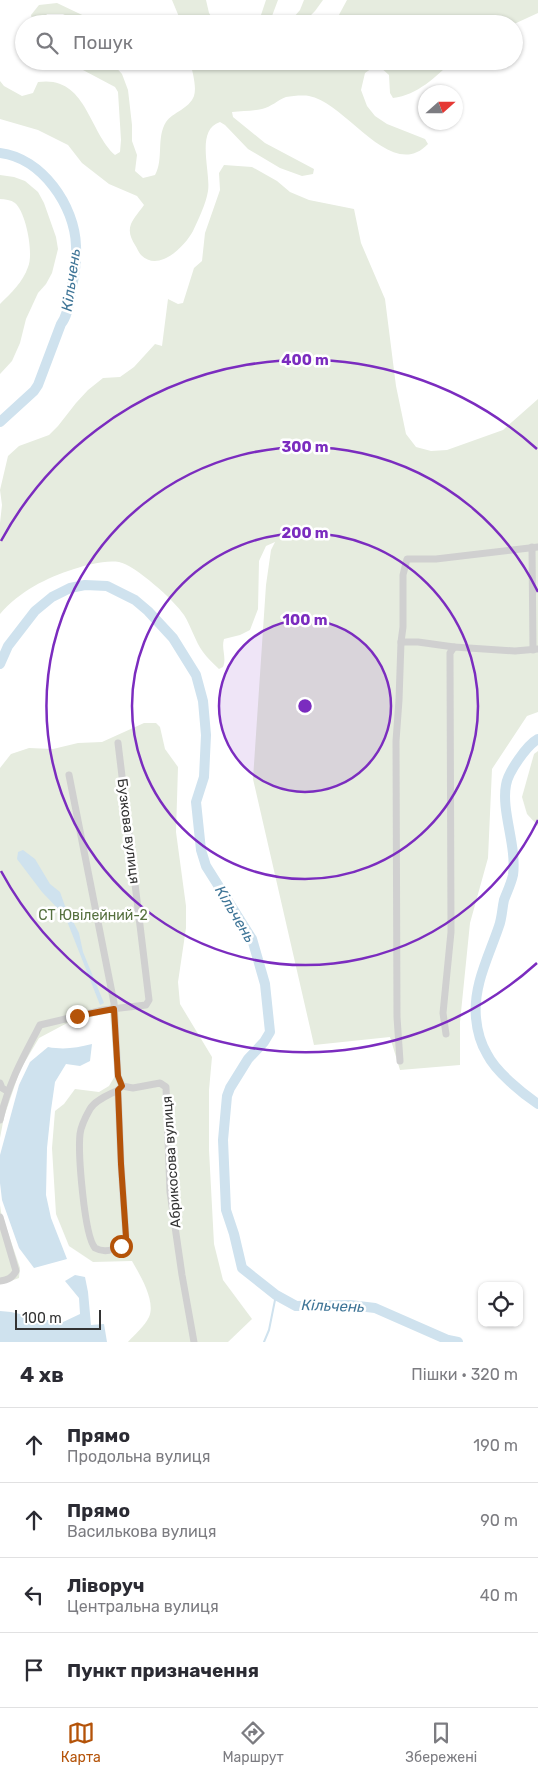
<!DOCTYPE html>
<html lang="uk">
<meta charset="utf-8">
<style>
body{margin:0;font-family:Rubik,sans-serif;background:#f2f2f3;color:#2b2b33}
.controls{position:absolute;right:15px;bottom:15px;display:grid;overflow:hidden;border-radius:10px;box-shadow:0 1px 4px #0004}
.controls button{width:45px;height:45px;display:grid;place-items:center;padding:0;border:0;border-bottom:1px solid #e1e1e2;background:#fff;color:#2b2b33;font:25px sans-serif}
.compass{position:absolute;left:418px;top:85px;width:45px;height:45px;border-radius:50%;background:#fff;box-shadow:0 1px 4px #0004;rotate:69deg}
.scale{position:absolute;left:15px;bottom:12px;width:86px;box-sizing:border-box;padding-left:5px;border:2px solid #333;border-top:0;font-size:14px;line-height:18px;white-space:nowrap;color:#333;-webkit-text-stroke:4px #fff;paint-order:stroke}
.stop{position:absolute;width:15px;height:15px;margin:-11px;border:4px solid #b45309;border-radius:50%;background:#fff}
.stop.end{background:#b45309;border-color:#fff;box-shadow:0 1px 5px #0008}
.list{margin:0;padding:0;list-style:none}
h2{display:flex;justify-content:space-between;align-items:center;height:65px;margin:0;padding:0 20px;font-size:21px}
h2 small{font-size:16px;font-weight:400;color:#7c7c81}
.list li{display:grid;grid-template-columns:32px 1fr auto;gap:15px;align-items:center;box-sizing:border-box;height:75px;padding:0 20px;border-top:1px solid #e1e1e2}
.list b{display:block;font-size:19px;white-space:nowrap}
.list p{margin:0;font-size:16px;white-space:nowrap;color:#7c7c81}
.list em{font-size:16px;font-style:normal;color:#7c7c81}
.icon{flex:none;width:28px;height:28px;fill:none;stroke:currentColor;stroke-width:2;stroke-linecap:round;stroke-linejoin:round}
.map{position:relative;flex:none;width:538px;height:1342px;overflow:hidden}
.search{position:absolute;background:#fff;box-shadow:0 1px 4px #0004;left:15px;right:15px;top:15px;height:55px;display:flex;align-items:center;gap:12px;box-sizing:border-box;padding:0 18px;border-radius:28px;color:#7c7c81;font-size:19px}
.sheet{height:365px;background:#fff}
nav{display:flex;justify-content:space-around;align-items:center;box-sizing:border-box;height:70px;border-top:1px solid #e1e1e2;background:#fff;font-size:14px;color:#7c7c81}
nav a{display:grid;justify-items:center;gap:2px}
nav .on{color:#b45309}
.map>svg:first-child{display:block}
</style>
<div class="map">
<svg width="538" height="1342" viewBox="0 0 538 1342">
<rect width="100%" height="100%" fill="#fff"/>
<g fill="#e6ecdf">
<polygon points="172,0 206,0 209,13 216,24 182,24"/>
<polygon points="266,0 278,0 269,24 258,24"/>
<polygon points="304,0 323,0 315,11 302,24 288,24 300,10"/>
<polygon points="347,0 538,0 538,13 514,24 334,24"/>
<polygon points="57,3 99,23 108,24 81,24 63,14 47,14 44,18 49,24 33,24 31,15 39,5"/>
<path d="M66,61H110L122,74L128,90L132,125V141L137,155L135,171L143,178L155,175C164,159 156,138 166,122C173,112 189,109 194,96C197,86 192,71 190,61H453C435,77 418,95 393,98L390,93L389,75L380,67L375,66L365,73L361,90L367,106L375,116L387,124L425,139L428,144C391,183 346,102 309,96C303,95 292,96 286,97C278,100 271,107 262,109C252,111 242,111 232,112L233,117L265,143L314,169L313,174L302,176L280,168L248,149L225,125L220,122C195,130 211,171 208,191C206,204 198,220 193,231C185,246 159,273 141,255C139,253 137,248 135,245C131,238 128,232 131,224C134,217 140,211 144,205L137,196L109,184L82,163L68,145L38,130L0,119V81L4,86L22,96L33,93L38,82C86,75 88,130 115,155L120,152L121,140L118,92L115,87Z"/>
<path d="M224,165L252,167L277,181L290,192L309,200L354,209L361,243L385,299L396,386L406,434L416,447L431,451L447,450L503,430L538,399V712L527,716L492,769L488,858L470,923L460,1022V1065L400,1070L390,1037L314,1045L253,779L266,585L271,550L275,542L266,546L259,561L258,609L250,630L240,635L224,639C221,649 227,658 223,667L219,669C213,663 207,658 203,652C195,641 191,626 184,615C175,601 135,565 119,562C105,560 87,565 74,569C46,578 20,591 0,614V523L2,505L0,490L8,456L19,446L49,435L58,426L76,403L88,390L103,378L120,377L134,367L155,344L162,346L168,299L178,304L183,303L194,268L202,261L205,233L220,190L219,173Z"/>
<path d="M0,175L14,177L25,181L38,192L44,203L56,237L58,249L52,273L46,284L38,293L26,319L20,343L12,361L0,374V304C11,293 23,282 28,267C34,254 26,212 15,203C11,200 5,199 0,199Z"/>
<path d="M144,723H156L160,727L165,749L178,767L176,832L186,906V928L178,982L180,1004L212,1057L209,1090V1150L214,1244L223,1280L252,1319L228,1342H128C134,1335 145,1326 149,1317C156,1301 140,1275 132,1261L93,1262L69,1246L56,1214L52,1148L55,1111L64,1104L75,1089L99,1092L109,1086L115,1076L110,1013L71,1021L39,1038L20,1070L4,1117L0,1138V768L11,754L29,748L53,749L78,743L102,742Z"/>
<polygon points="538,751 538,826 527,814 522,797 534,754"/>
<polygon points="0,1205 1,1212 20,1268 19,1278 8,1282 0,1282"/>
</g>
<g fill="#cfe2ee">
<polygon points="23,850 35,859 50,884 60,892 65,906 79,933 83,952 104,1003 100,1005 65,916 42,892 17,859 18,852"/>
<path d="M92,1044L90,1061L80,1066L66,1064L55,1082L51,1110L47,1148L46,1195L51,1218L67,1259L34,1268L19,1248L2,1200L0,1183V1155L19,1085L30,1062L48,1047C64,1050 76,1048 92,1044Z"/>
<polygon points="75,1275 85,1277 88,1292 91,1325 104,1324 107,1342 0,1342 0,1311 11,1312 61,1323 80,1314 79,1298 65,1281"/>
</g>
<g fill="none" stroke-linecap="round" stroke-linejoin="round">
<polyline stroke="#cfe2ee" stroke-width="2" points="264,1342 269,1330 276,1295"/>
<g stroke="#cfe2ee" stroke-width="10">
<path d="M0,153C42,158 75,206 76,246C77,262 74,277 71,292C69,303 68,315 61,324L38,385L34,391L0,422"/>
<polyline points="0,664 8,646 35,611 52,597 70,588 85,585 107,586 135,600 148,611 173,638 196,675 203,701 206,735 204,777 196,802 201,850 206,866 252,939 265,984 270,1032 264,1042 248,1059 230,1088 227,1096 223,1140 226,1210 234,1234 242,1268 276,1295 296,1306 350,1305 375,1308 448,1340 458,1342"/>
<path d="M538,739C527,745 508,772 506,785C501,811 517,846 513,875C511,884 507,892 504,900C502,909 502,918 499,926C489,956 473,985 476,1018C477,1029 481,1044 487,1054C496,1072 522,1093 538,1104"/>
</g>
<g stroke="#d0d0d0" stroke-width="7">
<polyline points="532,547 533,650"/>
<polyline points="401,642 418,642 454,647"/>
<polyline points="69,775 114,1003 118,1076 122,1086"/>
<polyline points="446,1034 443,1013 451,932 450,653 454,647 515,651 538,649"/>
<polyline points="400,1061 397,1017 396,741 399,700 401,642 403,627 403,575 407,559 436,559 538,547"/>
<polyline points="0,1083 2,1088 7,1091"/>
<polyline points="122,1086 133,1088 160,1083 166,1087 170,1192 182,1275 194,1342"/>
<path d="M118,1090C109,1095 95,1100 90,1109C86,1116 81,1126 80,1134C78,1153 84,1235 95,1248C106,1254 122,1249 126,1237L121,1164L118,1090L122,1086"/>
<path d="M0,1120C8,1084 23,1057 40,1025L103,1010L146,1005L149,1000L118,743"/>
<path d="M0,1217L16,1271C12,1278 8,1280 0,1281"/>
</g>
</g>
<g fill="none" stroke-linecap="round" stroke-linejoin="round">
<polyline stroke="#b45309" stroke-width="6" points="77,1016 114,1009 118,1076 122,1086 118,1090 121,1164 126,1237 124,1243 121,1246"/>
</g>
<circle cx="305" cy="706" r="86" fill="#7b2cbf" fill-opacity=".12"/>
<g fill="none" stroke="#7b2cbf" stroke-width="2.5">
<circle cx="305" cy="706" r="86"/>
<circle cx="305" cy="706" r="173"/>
<path d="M538 820A259 259 0 1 1 538 592"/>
<path d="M537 963A346 346 0 0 1 1 871M1 541A346 346 0 0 1 537 449"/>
</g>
<g text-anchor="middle" stroke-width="5" stroke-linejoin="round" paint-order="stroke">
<g font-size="14" fill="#333" stroke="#fff">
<text transform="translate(129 831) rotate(83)" y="5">Бузкова вулиця</text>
<text transform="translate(171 1162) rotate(-94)" y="5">Абрикосова вулиця</text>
</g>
<g font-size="14" fill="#56703f" stroke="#fff">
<text x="93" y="920">СT Ювілейний-2</text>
</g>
<g font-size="15" font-style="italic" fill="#3f7597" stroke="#fff">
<text transform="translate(71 280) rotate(-82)" y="5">Кільчень</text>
<text transform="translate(235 914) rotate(59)" y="5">Кільчень</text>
<text transform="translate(333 1306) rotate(2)" y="5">Кільчень</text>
</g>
</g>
<circle cx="305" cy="706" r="8" fill="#7b2cbf" stroke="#fff" stroke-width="2.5"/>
<g font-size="15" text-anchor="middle" font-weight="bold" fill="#7b2cbf" stroke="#fff" stroke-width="5" stroke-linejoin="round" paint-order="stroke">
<text x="305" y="365">400 m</text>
<text x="305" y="452">300 m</text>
<text x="305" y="538">200 m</text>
<text x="305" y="625">100 m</text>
</g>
</svg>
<div class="controls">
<button><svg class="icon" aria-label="locate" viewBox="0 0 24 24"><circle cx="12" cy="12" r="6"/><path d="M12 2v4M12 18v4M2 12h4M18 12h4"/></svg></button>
</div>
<svg class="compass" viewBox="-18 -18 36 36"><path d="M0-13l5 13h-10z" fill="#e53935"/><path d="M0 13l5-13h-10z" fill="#7c7c81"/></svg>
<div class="scale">100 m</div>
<div class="stop" style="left:121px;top:1246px"></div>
<div class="stop end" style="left:77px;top:1016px"></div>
<div class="search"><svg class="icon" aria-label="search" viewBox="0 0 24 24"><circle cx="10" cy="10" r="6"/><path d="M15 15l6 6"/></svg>Пошук</div>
</div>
<section class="sheet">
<h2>4 хв<small>Пішки · 320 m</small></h2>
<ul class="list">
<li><svg class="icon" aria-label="ahead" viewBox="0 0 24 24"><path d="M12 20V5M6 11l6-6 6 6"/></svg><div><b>Прямо</b><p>Продольна вулиця</p></div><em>190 m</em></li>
<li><svg class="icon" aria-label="ahead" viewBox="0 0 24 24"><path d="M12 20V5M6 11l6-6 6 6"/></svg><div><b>Прямо</b><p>Василькова вулиця</p></div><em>90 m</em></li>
<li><svg class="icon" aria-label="left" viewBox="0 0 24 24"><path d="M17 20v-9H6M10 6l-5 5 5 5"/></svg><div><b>Ліворуч</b><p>Центральна вулиця</p></div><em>40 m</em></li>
<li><svg class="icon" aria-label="arrive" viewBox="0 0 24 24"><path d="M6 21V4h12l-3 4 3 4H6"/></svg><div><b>Пункт призначення</b></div></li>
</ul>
</section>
<nav>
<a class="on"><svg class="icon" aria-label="map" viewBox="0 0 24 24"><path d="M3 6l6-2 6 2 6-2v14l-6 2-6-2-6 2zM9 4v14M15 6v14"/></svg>Карта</a>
<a><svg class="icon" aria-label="directions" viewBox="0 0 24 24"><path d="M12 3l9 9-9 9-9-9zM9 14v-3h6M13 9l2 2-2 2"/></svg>Маршрут</a>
<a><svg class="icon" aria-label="saved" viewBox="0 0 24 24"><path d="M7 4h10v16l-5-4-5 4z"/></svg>Збережені</a>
</nav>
